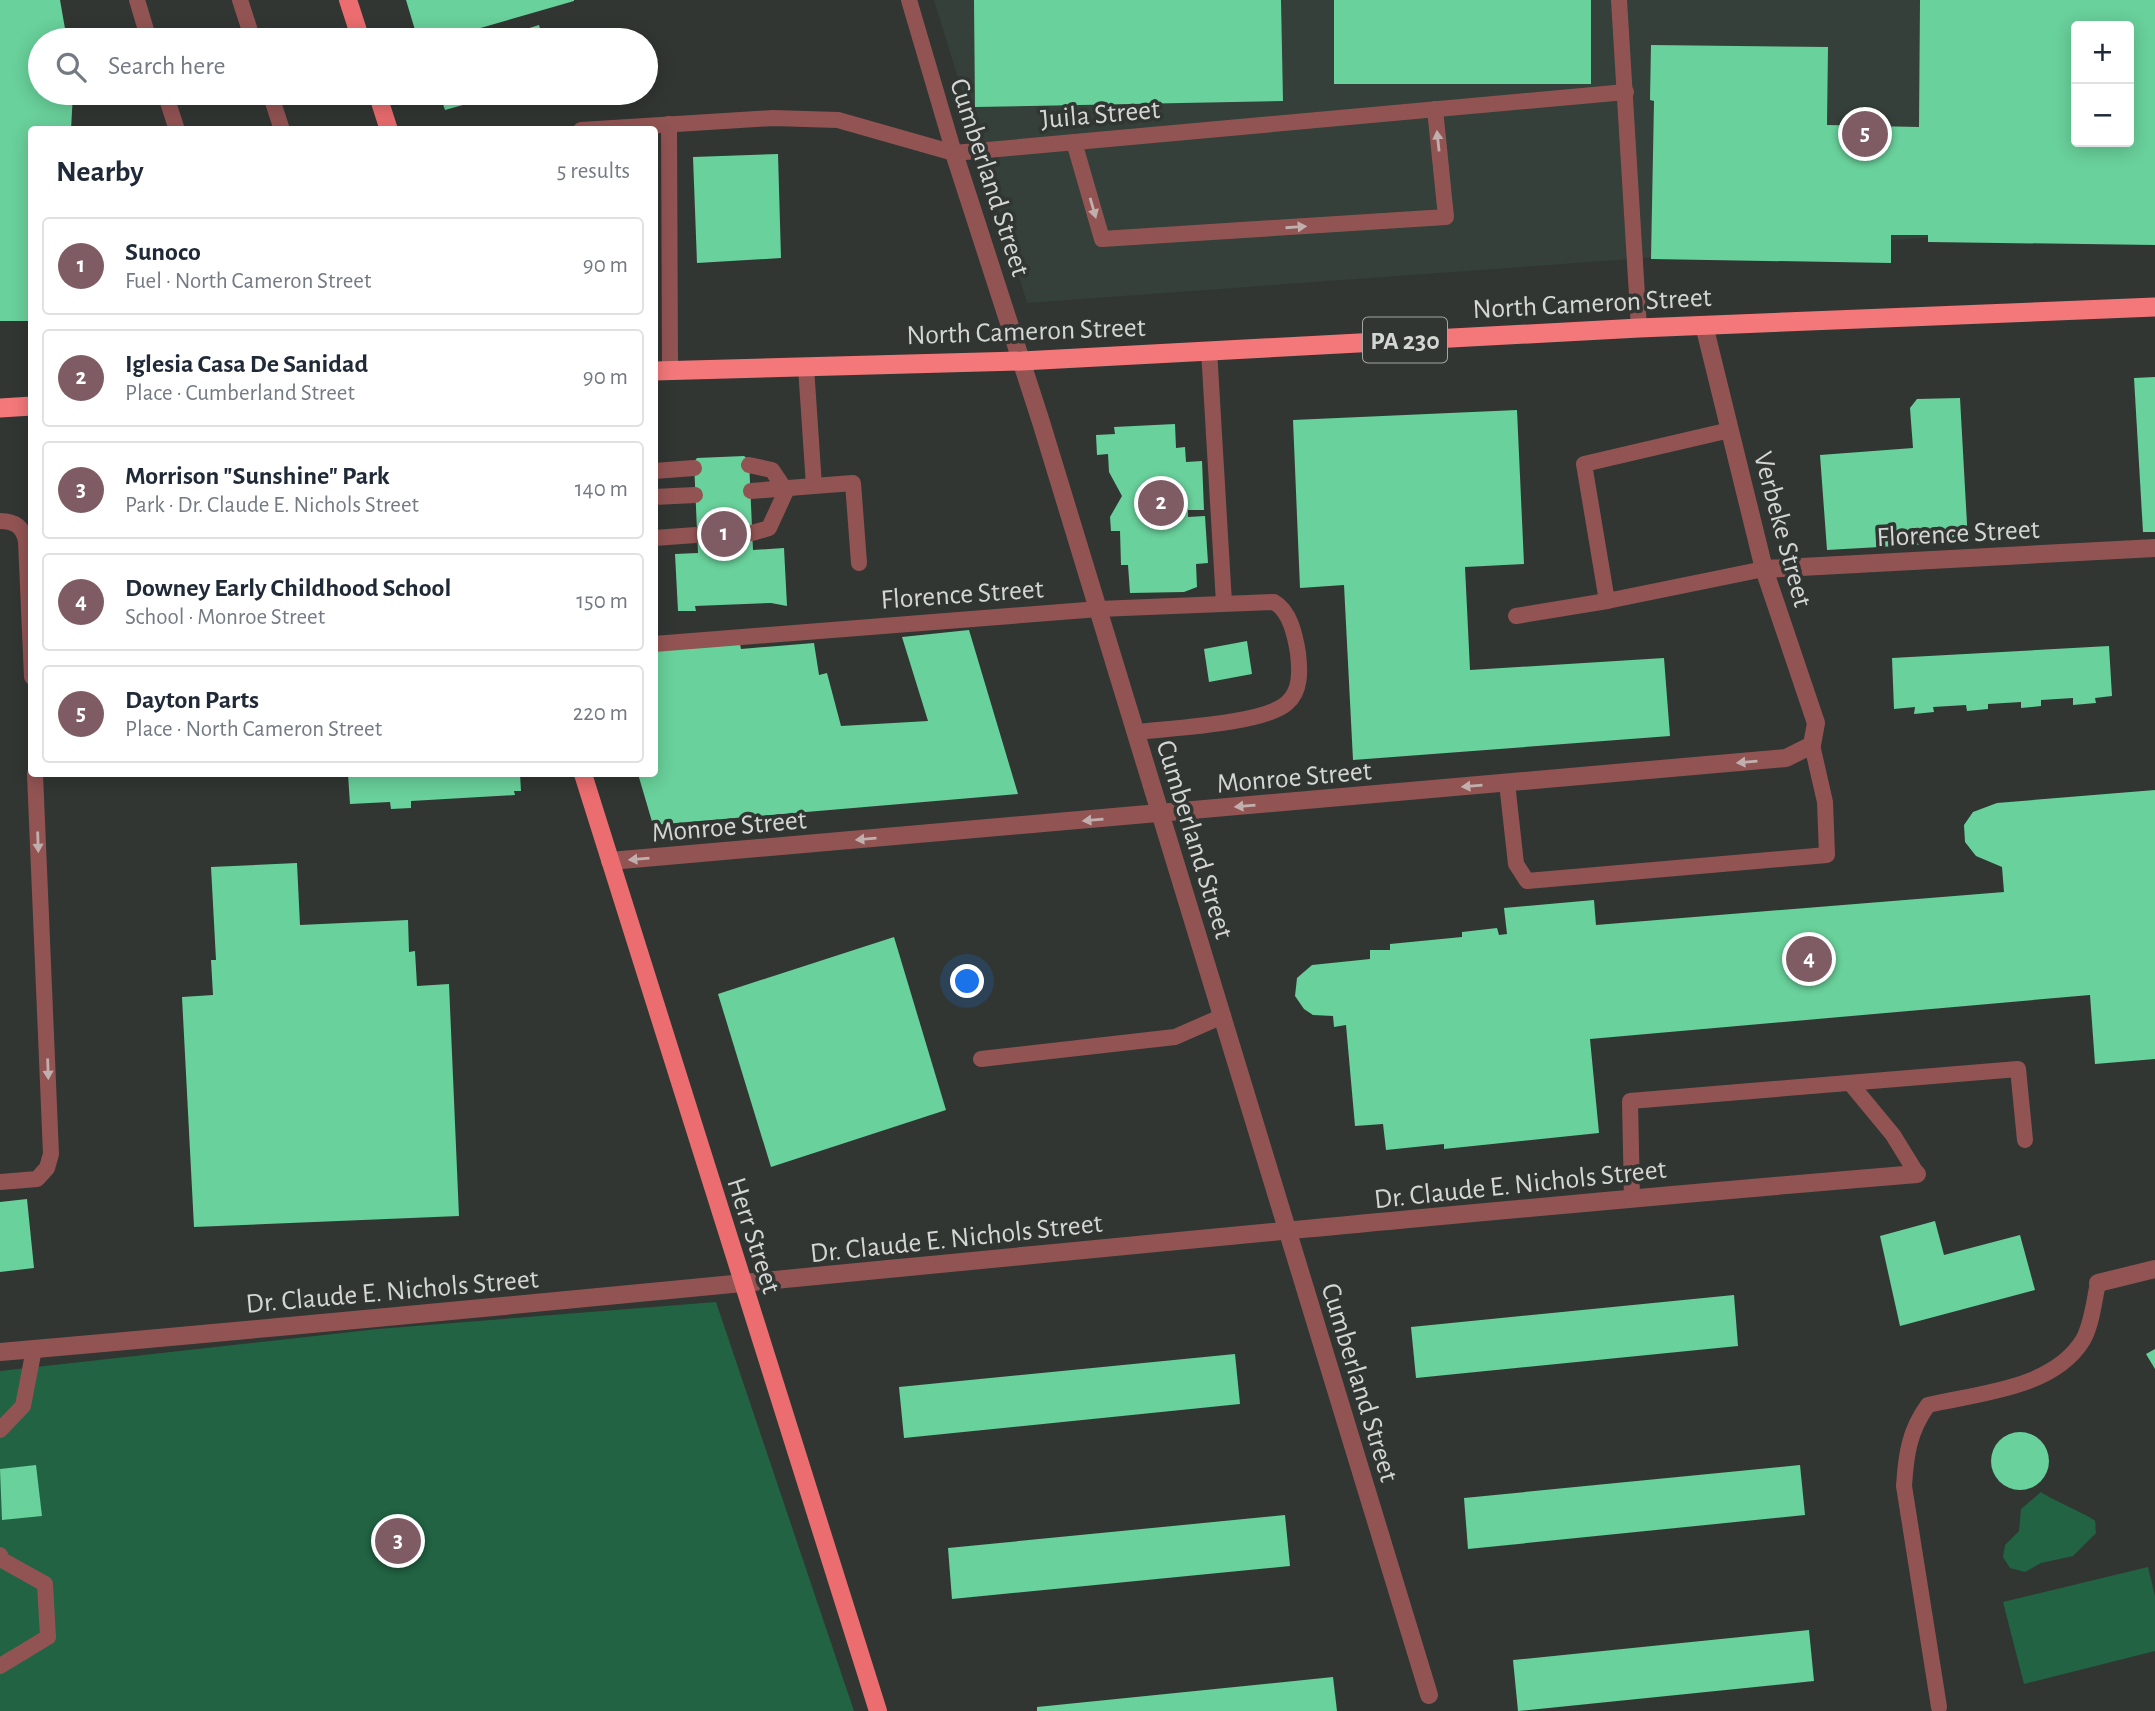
<!DOCTYPE html>
<meta charset="utf-8">
<style>
body{margin:0;font-family:"Alegreya Sans",sans-serif;background:#f2f2f3;color:#1f2937}
.controls{position:absolute;right:21px;top:21px;display:grid;overflow:hidden;border-radius:7px;box-shadow:0 4px 18px #0003}
.controls button{width:63px;height:63px;display:grid;place-items:center;padding:0;border:0;border-bottom:2px solid #e0e1e3;background:#fff;color:#1f2937;font:35px sans-serif}
.you{position:absolute;left:968px;top:982px;width:24px;height:24px;margin:-18px;border:5px solid #fff;border-radius:50%;background:#1a73e8;box-shadow:0 0 0 10px #1a73e833}
.badge{display:grid;place-items:center;width:46px;height:46px;border-radius:50%;background:#7f5c64;color:#fff;font-size:23px;font-weight:700}
.pin{position:absolute;translate:-50% -50%;border:4px solid #fff;box-shadow:0 2px 7px #0006}
.list{margin:0;padding:0;list-style:none}
h2{display:flex;justify-content:space-between;align-items:center;height:91px;margin:0;padding:0 28px;font-size:30px}
h2 small{font-size:23px;font-weight:400;color:#747a83}
.list li{display:grid;grid-template-columns:46px 1fr auto;gap:21px;align-items:center;box-sizing:border-box;height:98px;margin:0 14px 14px;padding:0 14px;border:2px solid #e0e1e3;border-radius:7px}
.list b{display:block;font-size:26px;white-space:nowrap}
.list p{margin:0;font-size:23px;white-space:nowrap;color:#747a83}
.list em{font-size:23px;font-style:normal;color:#747a83}
.icon{flex:none;width:38px;height:38px;fill:none;stroke:currentColor;stroke-width:2;stroke-linecap:round;stroke-linejoin:round}
.map{position:relative;flex:none;width:2155px;height:1711px;overflow:hidden}
.search{position:absolute;background:#fff;box-shadow:0 4px 18px #0003;left:28px;top:28px;width:630px;height:77px;display:flex;align-items:center;gap:18px;box-sizing:border-box;padding:0 24px;border-radius:38px;color:#747a83;font-size:26px}
.panel{position:absolute;background:#fff;box-shadow:0 4px 18px #0003;left:28px;top:126px;width:630px;height:651px;border-radius:7px}
.map>svg:first-child{display:block}
</style>
<div class="map">
<svg width="2155" height="1711" viewBox="0 0 2155 1711">
<rect width="100%" height="100%" fill="#313633"/>
<path fill="#344039" fill-rule="evenodd" d="M934,0H2155V221L1027,303ZM2076,26H2129V142H2076Z"/>
<g fill="#216343">
<polygon points="716,1302 854,1711 0,1711 0,1371 378,1329"/>
<path d="M2041,1492C2050,1499 2093,1517 2095,1521C2096,1525 2095,1529 2096,1533L2073,1556L2041,1563L2025,1572L2010,1568L2003,1557L2005,1545L2019,1531L2021,1509Z"/>
<polygon points="2148,1567 2155,1596 2155,1651 2024,1684 2003,1602"/>
</g>
<g fill="#69d19b" fill-rule="evenodd">
<polygon points="0,0 60,0 67,40 40,40 40,93 73,93 71,130 32,130 32,321 0,321"/>
<polygon points="406,0 574,0 574,1 439,40 418,40"/>
<polygon points="974,0 1281,0 1283,101 975,107"/>
<rect x="1334" y="0" width="257" height="84"/>
<path d="M1920,0H2155V245L1928,242V235H1891V263L1651,259L1654,101L1650,100L1651,45L1828,47L1827,125L1919,127ZM2076,26H2129V142H2076Z"/>
<polygon points="539,25 543,40 491,40"/>
<polygon points="439,93 502,93 502,94 445,110"/>
<polygon points="533,93 560,93 535,101"/>
<polygon points="778,154 781,258 697,263 693,157"/>
<polygon points="2155,377 2155,532 2143,532 2134,378"/>
<polygon points="1960,398 1968,542 1827,550 1820,455 1913,448 1910,408 1917,399"/>
<polygon points="1517,410 1524,564 1465,567 1470,670 1664,658 1670,736 1353,760 1344,585 1300,588 1293,420"/>
<polygon points="1175,424 1176,448 1185,447 1186,462 1202,461 1204,510 1188,510 1188,517 1205,516 1208,563 1196,564 1197,587 1184,592 1130,593 1128,565 1121,565 1120,531 1111,531 1110,517 1122,496 1109,472 1108,454 1097,455 1096,435 1115,434 1114,427"/>
<polygon points="744,456 749,460 753,550 784,548 787,606 771,603 695,606 696,611 678,611 675,554 698,553 694,462 697,458"/>
<polygon points="969,630 1018,794 653,825 638,774 654,774 654,651 740,644 741,649 814,643 819,675 827,673 841,726 928,721 902,637"/>
<polygon points="1247,641 1252,674 1209,682 1204,649"/>
<polygon points="2109,646 2112,696 2095,698 2096,703 2073,705 2073,698 2041,700 2041,706 2021,708 2021,702 1988,704 1988,709 1967,711 1966,705 1933,707 1934,712 1914,714 1915,707 1894,709 1892,658"/>
<polygon points="348,774 520,774 521,791 514,791 515,795 411,801 411,808 391,809 390,802 350,804"/>
<polygon points="2155,790 2155,1059 2095,1064 2090,995 1590,1039 1599,1133 1444,1149 1444,1144 1386,1150 1383,1124 1355,1126 1346,1025 1334,1027 1333,1016 1313,1015 1304,1009 1295,996 1297,978 1312,965 1370,959 1370,950 1390,950 1390,944 1462,937 1462,932 1497,928 1499,935 1507,934 1504,908 1594,900 1596,925 2004,892 2002,867 1976,856 1965,842 1964,825 1973,812 1997,803"/>
<polygon points="297,863 300,925 408,920 409,952 415,951 417,986 449,984 459,1216 194,1227 182,997 213,995 211,960 216,960 211,867"/>
<polygon points="894,937 946,1110 771,1167 718,994"/>
<polygon points="27,1199 34,1268 0,1272 0,1202"/>
<polygon points="1935,1221 1944,1255 2020,1235 2035,1290 1900,1326 1880,1236"/>
<polygon points="1734,1295 1738,1346 1416,1378 1411,1327"/>
<polygon points="2155,1349 2155,1369 2146,1354"/>
<polygon points="1235,1354 1240,1404 904,1438 899,1387"/>
<circle cx="2020" cy="1461" r="29"/>
<polygon points="36,1465 42,1516 2,1520 0,1469"/>
<polygon points="1800,1465 1805,1515 1468,1549 1464,1498"/>
<polygon points="1285,1515 1290,1566 952,1599 948,1548"/>
<polygon points="1809,1630 1814,1681 1518,1711 1513,1660"/>
<polygon points="1333,1677 1337,1711 1037,1711 1037,1707"/>
</g>
<g fill="none" stroke-linecap="round" stroke-linejoin="round">
<g stroke="#925453" stroke-width="16">
<polyline points="137,0 149,40"/>
<polyline points="240,0 253,40"/>
<polyline points="909,0 954,153"/>
<polyline points="1619,0 1639,328"/>
<polyline points="165,93 177,130"/>
<polyline points="270,93 282,130"/>
<polyline points="669,124 670,371"/>
<polyline points="581,130 773,118 838,120 954,153 1626,92"/>
<polyline points="1074,142 1102,239 1446,217 1435,109"/>
<polyline points="1209,350 1224,603"/>
<polyline points="1730,430 1584,464 1607,601 1764,569"/>
<polyline points="749,465 772,470 786,491 769,528 752,533"/>
<polyline points="654,471 694,468"/>
<polyline points="814,486 853,483 859,563"/>
<polyline points="751,491 814,486 806,367"/>
<polyline points="654,497 695,495"/>
<path d="M0,521C15,521 23,527 26,541L32,677"/>
<polyline points="654,538 696,535"/>
<polyline points="1516,616 1607,601"/>
<path d="M654,644L1099,609L1274,602C1290,611 1295,635 1298,653C1300,671 1301,691 1287,703C1264,724 1170,728 1136,732"/>
<polyline points="1507,783 1516,864 1527,881 1827,855 1825,802 1812,745"/>
<polyline points="981,1059 1175,1037 1223,1016"/>
<polyline points="1850,1083 1893,1135 1917,1174"/>
<polyline points="0,1182 37,1179 47,1168 51,1154 35,774"/>
<polyline points="1632,1198 1630,1101 2018,1069 2025,1140"/>
<polyline points="0,1430 23,1406 34,1349"/>
<polyline points="0,1555 2,1560 45,1584 48,1637 0,1666"/>
<path d="M1939,1707L1904,1486C1906,1455 1909,1431 1928,1405C1978,1393 2053,1389 2083,1340C2092,1324 2094,1301 2098,1283"/>
</g>
<g stroke="#925453" stroke-width="18">
<polyline points="954,153 1041,422 1429,1695"/>
<polyline points="1764,569 2155,548"/>
<polyline points="610,861 1786,758 1812,745 1816,723 1764,569 1704,325"/>
<polyline points="2098,1283 2155,1269"/>
<path d="M0,1352C639,1297 1277,1227 1917,1174"/>
</g>
<g stroke="#eb6d6f" stroke-width="18">
<polyline points="348,0 361,40"/>
<polyline points="377,93 389,130"/>
<polyline points="583,774 878,1711"/>
</g>
<g stroke="#f4787a" stroke-width="19">
<polyline points="654,371 1022,361 1639,328 2155,307"/>
<polyline points="0,408 32,406"/>
</g>
</g>
<defs><path id="oneway-solid" d="M-6-.8H1V-3.2L6.5 0L1 3.2V.8H-6Z" transform="scale(1.75)"/></defs>
<g fill="#c0afad">
<use href="#oneway-solid" transform="translate(1438 141) rotate(-96)"/>
<use href="#oneway-solid" transform="translate(1093 208) rotate(74)"/>
<use href="#oneway-solid" transform="translate(1296 227) rotate(-4)"/>
<use href="#oneway-solid" transform="translate(1747 762) rotate(175)"/>
<use href="#oneway-solid" transform="translate(1472 786) rotate(175)"/>
<use href="#oneway-solid" transform="translate(1245 806) rotate(175)"/>
<use href="#oneway-solid" transform="translate(1093 820) rotate(175)"/>
<use href="#oneway-solid" transform="translate(866 839) rotate(175)"/>
<use href="#oneway-solid" transform="translate(38 842) rotate(88)"/>
<use href="#oneway-solid" transform="translate(639 859) rotate(175)"/>
<use href="#oneway-solid" transform="translate(48 1069) rotate(88)"/>
</g>
<g text-anchor="middle" stroke-width="7" stroke-linejoin="round" paint-order="stroke">
<rect fill="#313633" stroke="#a2a6a4" stroke-width="2" x="1363" y="317.5" width="84" height="45" rx="5"/>
<g font-size="26" font-weight="bold" fill="#d3d6d4">
<text x="1405" y="349">PA 230</text>
</g>
<g font-size="28" fill="#d3d6d4" stroke="#313633">
<text transform="translate(1100 113) rotate(-5)" y="10">Juila Street</text>
<text transform="translate(991 177) rotate(72)" y="10">Cumberland Street</text>
<text transform="translate(1592 302) rotate(-3)" y="10">North Cameron Street</text>
<text transform="translate(1026 330) rotate(-2)" y="10">North Cameron Street</text>
<text transform="translate(1784 529) rotate(75)" y="10">Verbeke Street</text>
<text transform="translate(1958 532) rotate(-3)" y="10">Florence Street</text>
<text transform="translate(962 593) rotate(-4)" y="10">Florence Street</text>
<text transform="translate(1294 776) rotate(-5)" y="10">Monroe Street</text>
<text transform="translate(729 825) rotate(-5)" y="10">Monroe Street</text>
<text transform="translate(1196 839) rotate(73)" y="10">Cumberland Street</text>
<text transform="translate(1520 1183) rotate(-6)" y="10">Dr. Claude E. Nichols Street</text>
<text transform="translate(755 1235) rotate(72)" y="10">Herr Street</text>
<text transform="translate(956 1237) rotate(-6)" y="10">Dr. Claude E. Nichols Street</text>
<text transform="translate(392 1290) rotate(-5)" y="10">Dr. Claude E. Nichols Street</text>
<text transform="translate(1361 1382) rotate(73)" y="10">Cumberland Street</text>
</g>
</g>
</svg>
<div class="controls">
<button>+</button>
<button>−</button>
</div>
<div class="you"></div>
<div class="pin badge" style="left:724px;top:534px">1</div>
<div class="pin badge" style="left:1161px;top:503px">2</div>
<div class="pin badge" style="left:398px;top:1541px">3</div>
<div class="pin badge" style="left:1809px;top:959px">4</div>
<div class="pin badge" style="left:1865px;top:134px">5</div>
<div class="search"><svg class="icon" aria-label="search" viewBox="0 0 24 24"><circle cx="10" cy="10" r="6"/><path d="M15 15l6 6"/></svg>Search here</div>
<section class="panel">
<h2>Nearby<small>5 results</small></h2>
<ul class="list">
<li><span class="badge">1</span><div><b>Sunoco</b><p>Fuel · North Cameron Street</p></div><em>90 m</em></li>
<li><span class="badge">2</span><div><b>Iglesia Casa De Sanidad</b><p>Place · Cumberland Street</p></div><em>90 m</em></li>
<li><span class="badge">3</span><div><b>Morrison &quot;Sunshine&quot; Park</b><p>Park · Dr. Claude E. Nichols Street</p></div><em>140 m</em></li>
<li><span class="badge">4</span><div><b>Downey Early Childhood School</b><p>School · Monroe Street</p></div><em>150 m</em></li>
<li><span class="badge">5</span><div><b>Dayton Parts</b><p>Place · North Cameron Street</p></div><em>220 m</em></li>
</ul>
</section>
</div>
